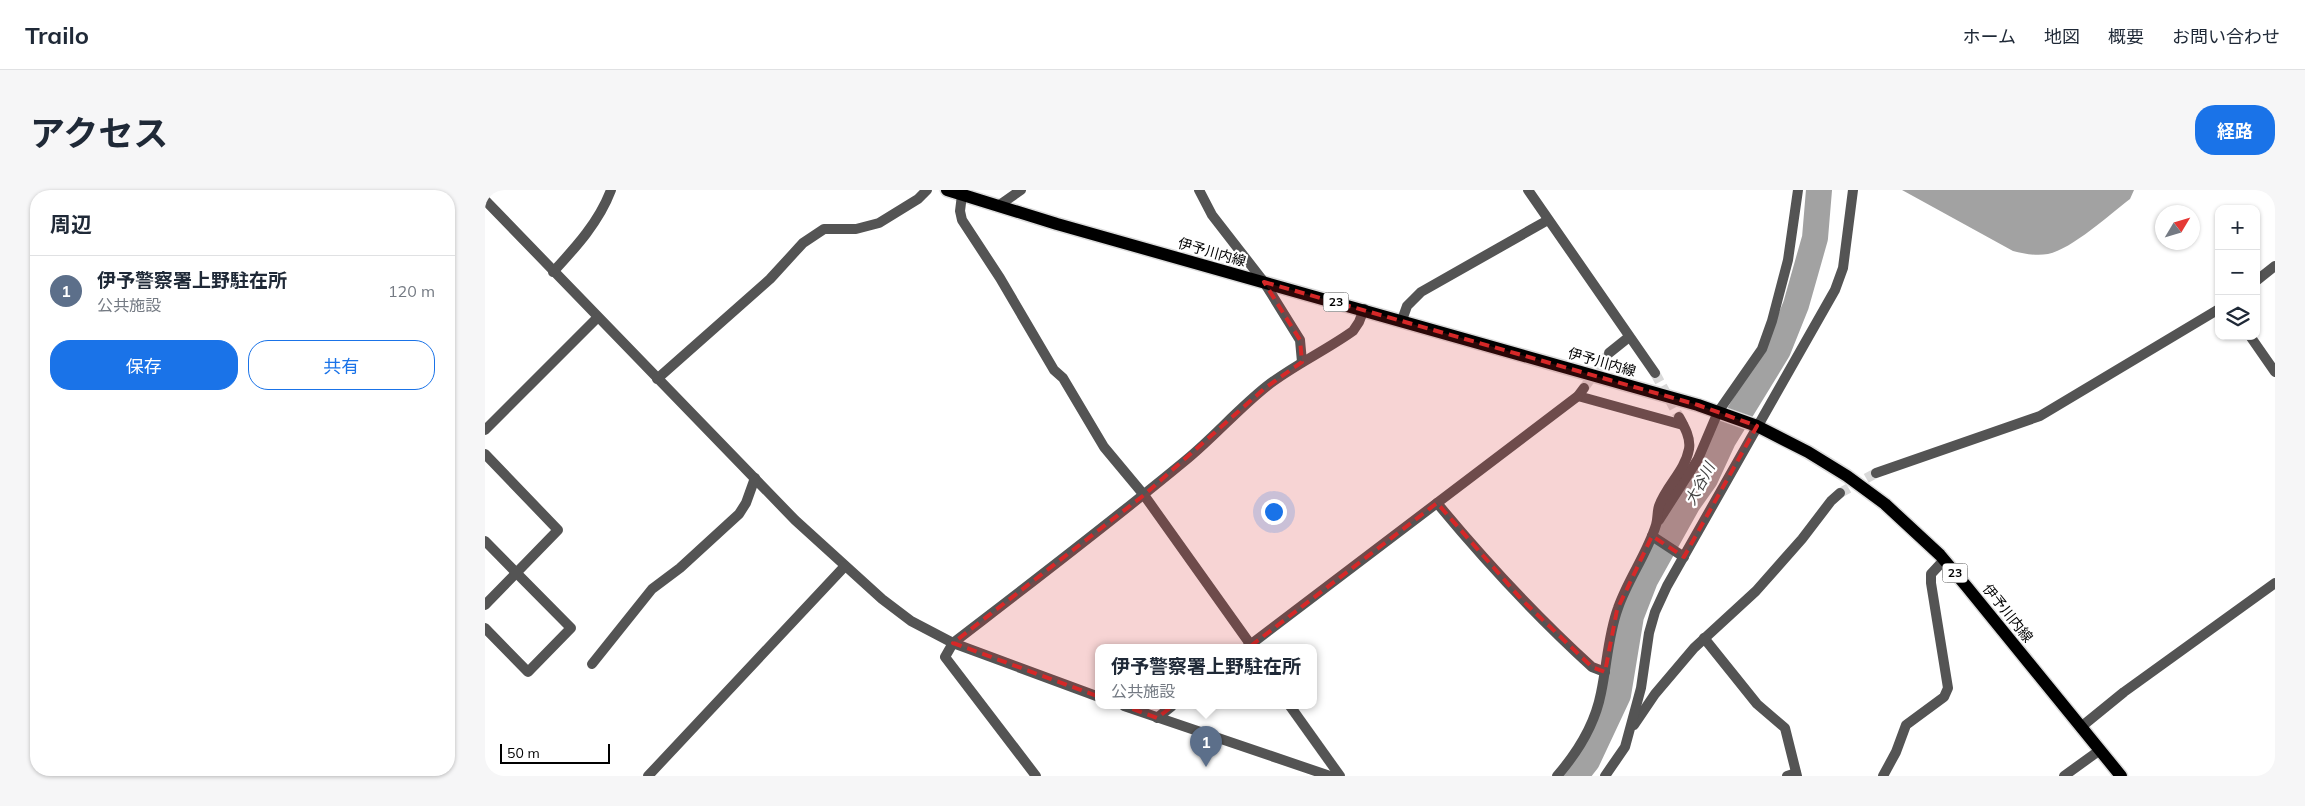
<!DOCTYPE html>
<html lang="ja">
<meta charset="utf-8">
<style>
body{margin:0;font-family:Mulish,"Noto Sans JP",sans-serif;background:#f6f6f7;color:#1f2937}
.controls{position:absolute;right:15px;top:15px;display:grid;overflow:hidden;border-radius:10px;box-shadow:0 1px 4px #0004}
.controls button{width:45px;height:45px;display:grid;place-items:center;padding:0;border:0;border-bottom:1px solid #e0e1e3;background:#fff;color:#1f2937;font:25px sans-serif}
.compass{position:absolute;left:1670px;top:15px;width:45px;height:45px;border-radius:50%;background:#fff;box-shadow:0 1px 4px #0004;rotate:52deg}
.scale{position:absolute;left:15px;bottom:12px;width:110px;box-sizing:border-box;padding-left:5px;border:2px solid #000;border-top:0;font-size:14px;line-height:18px;white-space:nowrap;color:#000;-webkit-text-stroke:4px #fff;paint-order:stroke}
.you{position:absolute;left:788px;top:321px;width:18px;height:18px;margin:-12px;border:4px solid #fff;border-radius:50%;background:#1a73e8;box-shadow:0 0 0 8px #1a73e833}
.badge{display:grid;place-items:center;width:32px;height:32px;border-radius:50%;background:#1a73e8;color:#fff;font-size:16px;font-weight:700}
.pin{position:absolute;translate:-50% -41px;filter:drop-shadow(0 1px 2px #0008)}
.pin::after{content:'';position:absolute;top:26px;width:18px;height:15px;background:inherit;clip-path:polygon(0 0,100% 0,50% 100%)}
.popup{position:absolute;left:610px;top:454px;width:222px;height:65px;box-sizing:border-box;display:grid;place-content:center;border-radius:10px;background:#fff;filter:drop-shadow(0 1px 4px #0005);font-size:16px;white-space:nowrap;color:#747a83}
.popup b{font-size:19px;color:#1f2937}
.popup::after{content:'';position:absolute;left:50%;top:100%;margin-left:-10px;border:10px solid transparent;border-top-color:#fff}
.list{margin:0;padding:0;list-style:none}
h2{display:flex;justify-content:space-between;align-items:center;height:65px;margin:0;padding:0 20px;font-size:21px}
h2 small{font-size:16px;font-weight:400;color:#747a83}
.list li{display:grid;grid-template-columns:32px 1fr auto;gap:15px;align-items:center;box-sizing:border-box;height:70px;padding:0 20px;border-top:1px solid #e0e1e3}
.list b{display:block;font-size:19px;white-space:nowrap}
.list p{margin:0;font-size:16px;white-space:nowrap;color:#747a83}
.list em{font-size:16px;font-style:normal;color:#747a83}
.actions{display:flex;gap:10px;padding:15px 20px}
.actions a{flex:1;padding:11px 0;border:1px solid #1a73e8;border-radius:20px;text-align:center;font-size:18px;color:#1a73e8}
.actions .main{background:#1a73e8;color:#fff}
.icon{flex:none;width:28px;height:28px;fill:none;stroke:currentColor;stroke-width:2;stroke-linecap:round;stroke-linejoin:round}
.map{position:relative;flex:none;width:1790px;height:586px;overflow:hidden;border-radius:20px}
header{display:flex;align-items:center;gap:30px;box-sizing:border-box;height:70px;padding:0 25px;background:#fff;border-bottom:1px solid #e0e1e3}
header strong{font-size:24px}
nav{display:flex;gap:28px;margin-inline-start:auto;font-size:18px}
.intro{display:flex;align-items:center;justify-content:space-between;box-sizing:border-box;height:120px;padding:0 30px}
h1{margin:0;font-size:35px}
.button{padding:12px 22px;border-radius:20px;background:#1a73e8;color:#fff;font-size:18px;font-weight:700}
main{display:flex;gap:30px;padding:0 30px}
aside{flex:1;background:#fff;border-radius:20px;box-shadow:0 1px 4px #0004}
.map>svg:first-child{display:block}
</style>
<header>
<strong>Trailo</strong>
<nav><a>ホーム</a><a>地図</a><a>概要</a><a>お問い合わせ</a></nav>
</header>
<div class="intro"><h1>アクセス</h1><a class="button">経路</a></div>
<main>
<aside>
<h2>周辺<small></small></h2>
<ul class="list">
<li><span class="badge" style="background:#5c6f8a">1</span><div><b>伊予警察署上野駐在所</b><p>公共施設</p></div><em>120 m</em></li>
</ul>
<div class="actions"><a class="main">保存</a><a>共有</a></div>
</aside>
<div class="map">
<svg width="1790" height="586" viewBox="0 0 1790 586">
<rect width="100%" height="100%" fill="#fff"/>
<path fill="#a2a2a2" d="M1417,0H1649L1645,9C1625,24 1587,59 1563,64C1552,66 1539,64 1528,61Z"/>
<g fill="none" stroke-linecap="round" stroke-linejoin="round">
<polyline stroke="#a2a2a2" stroke-width="26" points="1090,586 1102,571 1133,505 1146,426 1160,390 1203,313 1220,289 1238,250 1293,160 1311,115 1330,48 1334,0"/>
<g stroke="#d9d9d9" stroke-width="10" stroke-dasharray="10 5" stroke-linecap="butt">
<polyline points="1170,183 1194,227"/>
<polyline points="1099,198 1124,163"/>
<polyline points="1355,303 1391,283"/>
</g>
<g stroke="#dbdbdb" stroke-width="15">
<polyline id="primary" points="462,0 572,34 1213,215 1272,236 1323,262 1362,286 1400,314 1455,365 1482,397 1636,586"/>
</g>
<g stroke="#545454" stroke-width="10">
<polyline points="714,0 727,25 779,92 815,150 817,172"/>
<polyline points="1043,0 1170,183"/>
<polyline points="477,5 475,21 477,30 515,88 569,180 578,188 619,257 659,305 768,458"/>
<polyline points="0,10 310,330 397,409 426,431 468,453 614,507"/>
<polyline points="513,16 536,0"/>
<path d="M68,82C91,57 114,32 126,0"/>
<polyline points="1771,91 1790,76"/>
<polyline points="917,130 922,116 936,102 1063,30"/>
<polyline points="1765,146 1790,182"/>
<polyline points="1124,163 1144,147"/>
<polyline points="172,189 285,89 318,53 339,39 371,39 394,33 433,9 442,0"/>
<polyline points="1093,206 1198,235"/>
<polyline points="0,240 112,128"/>
<polyline points="0,264 73,340 0,415"/>
<polyline points="1391,283 1555,226 1734,119"/>
<path d="M952,313C1000,371 1051,426 1107,477L1120,482"/>
<polyline points="1174,330 1213,269 1233,222 1277,159 1287,131 1303,70 1313,0"/>
<polyline points="1167,346 1199,367"/>
<polyline points="0,351 86,438 43,482 0,438"/>
<polyline points="1219,448 1272,514 1300,538 1312,586"/>
<polyline points="761,458 1093,206 1099,198"/>
<polyline points="107,474 167,399 195,378 254,324 261,313 270,288"/>
<polyline points="639,516 845,586"/>
<polyline points="805,516 855,586"/>
<polyline points="672,528 687,516"/>
<polyline points="1149,535 1170,504 1209,458 1271,401 1317,349 1346,311 1355,303"/>
<polyline points="1596,537 1639,502 1790,393"/>
<polyline points="163,586 360,376"/>
<path d="M551,586L460,467L468,453C546,393 625,333 701,270C729,247 753,219 782,196C809,175 840,161 868,141L874,132L879,119"/>
<path d="M1072,586C1092,563 1110,534 1116,503C1122,475 1123,445 1133,418C1143,389 1162,364 1171,335C1173,329 1172,322 1174,316C1181,296 1200,281 1204,259C1206,248 1199,236 1194,227"/>
<polyline points="1120,586 1140,557 1156,498 1164,443 1170,422 1182,396 1350,100 1358,78 1368,0"/>
<polyline points="1302,586 1311,583"/>
<polyline points="1398,586 1411,562 1421,535 1459,507 1463,498 1446,393 1446,384 1459,370"/>
<polyline points="1579,586 1615,560"/>
</g>
<use href="#primary" stroke="#000" stroke-width="12"/>
</g>
<path fill="#d62828" fill-opacity="0.2" stroke="#d62828" stroke-width="4" stroke-dasharray="10 6" stroke-linejoin="round" d="M779,92L1213,215L1272,236L1199,367L1167,346L1132,420L1120,482L1107,477L1037,410L952,313L672,528L468,453L659,305L780,198L817,172L815,150Z"/>
<g text-anchor="middle" stroke-width="4.5" stroke-linejoin="round" paint-order="stroke">
<g fill="#fff" stroke="#4c4c4c" stroke-width="1">
<rect x="838.5" y="102.5" width="25" height="19" rx="4"/>
<rect x="1457.5" y="373.5" width="25" height="19" rx="4"/>
</g>
<g font-size="12" font-weight="bold" fill="#000">
<text x="851" y="116">23</text>
<text x="1470" y="387">23</text>
</g>
<g font-size="14" fill="#000" stroke="#fff">
<text transform="translate(727 62) rotate(16)" y="5">伊予川内線</text>
<text transform="translate(1117 172) rotate(16)" y="5">伊予川内線</text>
<text transform="translate(1523 423) rotate(51)" y="5">伊予川内線</text>
</g>
<g font-size="15" font-style="italic" fill="#434343" stroke="#fff">
<text transform="translate(1215 294) rotate(-62)" y="5">大谷川</text>
</g>
</g>
</svg>
<div class="controls">
<button>+</button>
<button>−</button>
<button><svg class="icon" aria-label="layers" viewBox="0 0 24 24"><path d="M12 4l9 5-9 5-9-5zM3 14l9 5 9-5"/></svg></button>
</div>
<svg class="compass" viewBox="-18 -18 36 36"><path d="M0-13l5 13h-10z" fill="#e53935"/><path d="M0 13l5-13h-10z" fill="#747a83"/></svg>
<div class="scale">50 m</div>
<div class="you"></div>
<div class="pin badge" style="left:721px;top:577px;background:#5c6f8a">1</div>
<div class="popup"><b>伊予警察署上野駐在所</b>公共施設</div>
</div>
</main>
